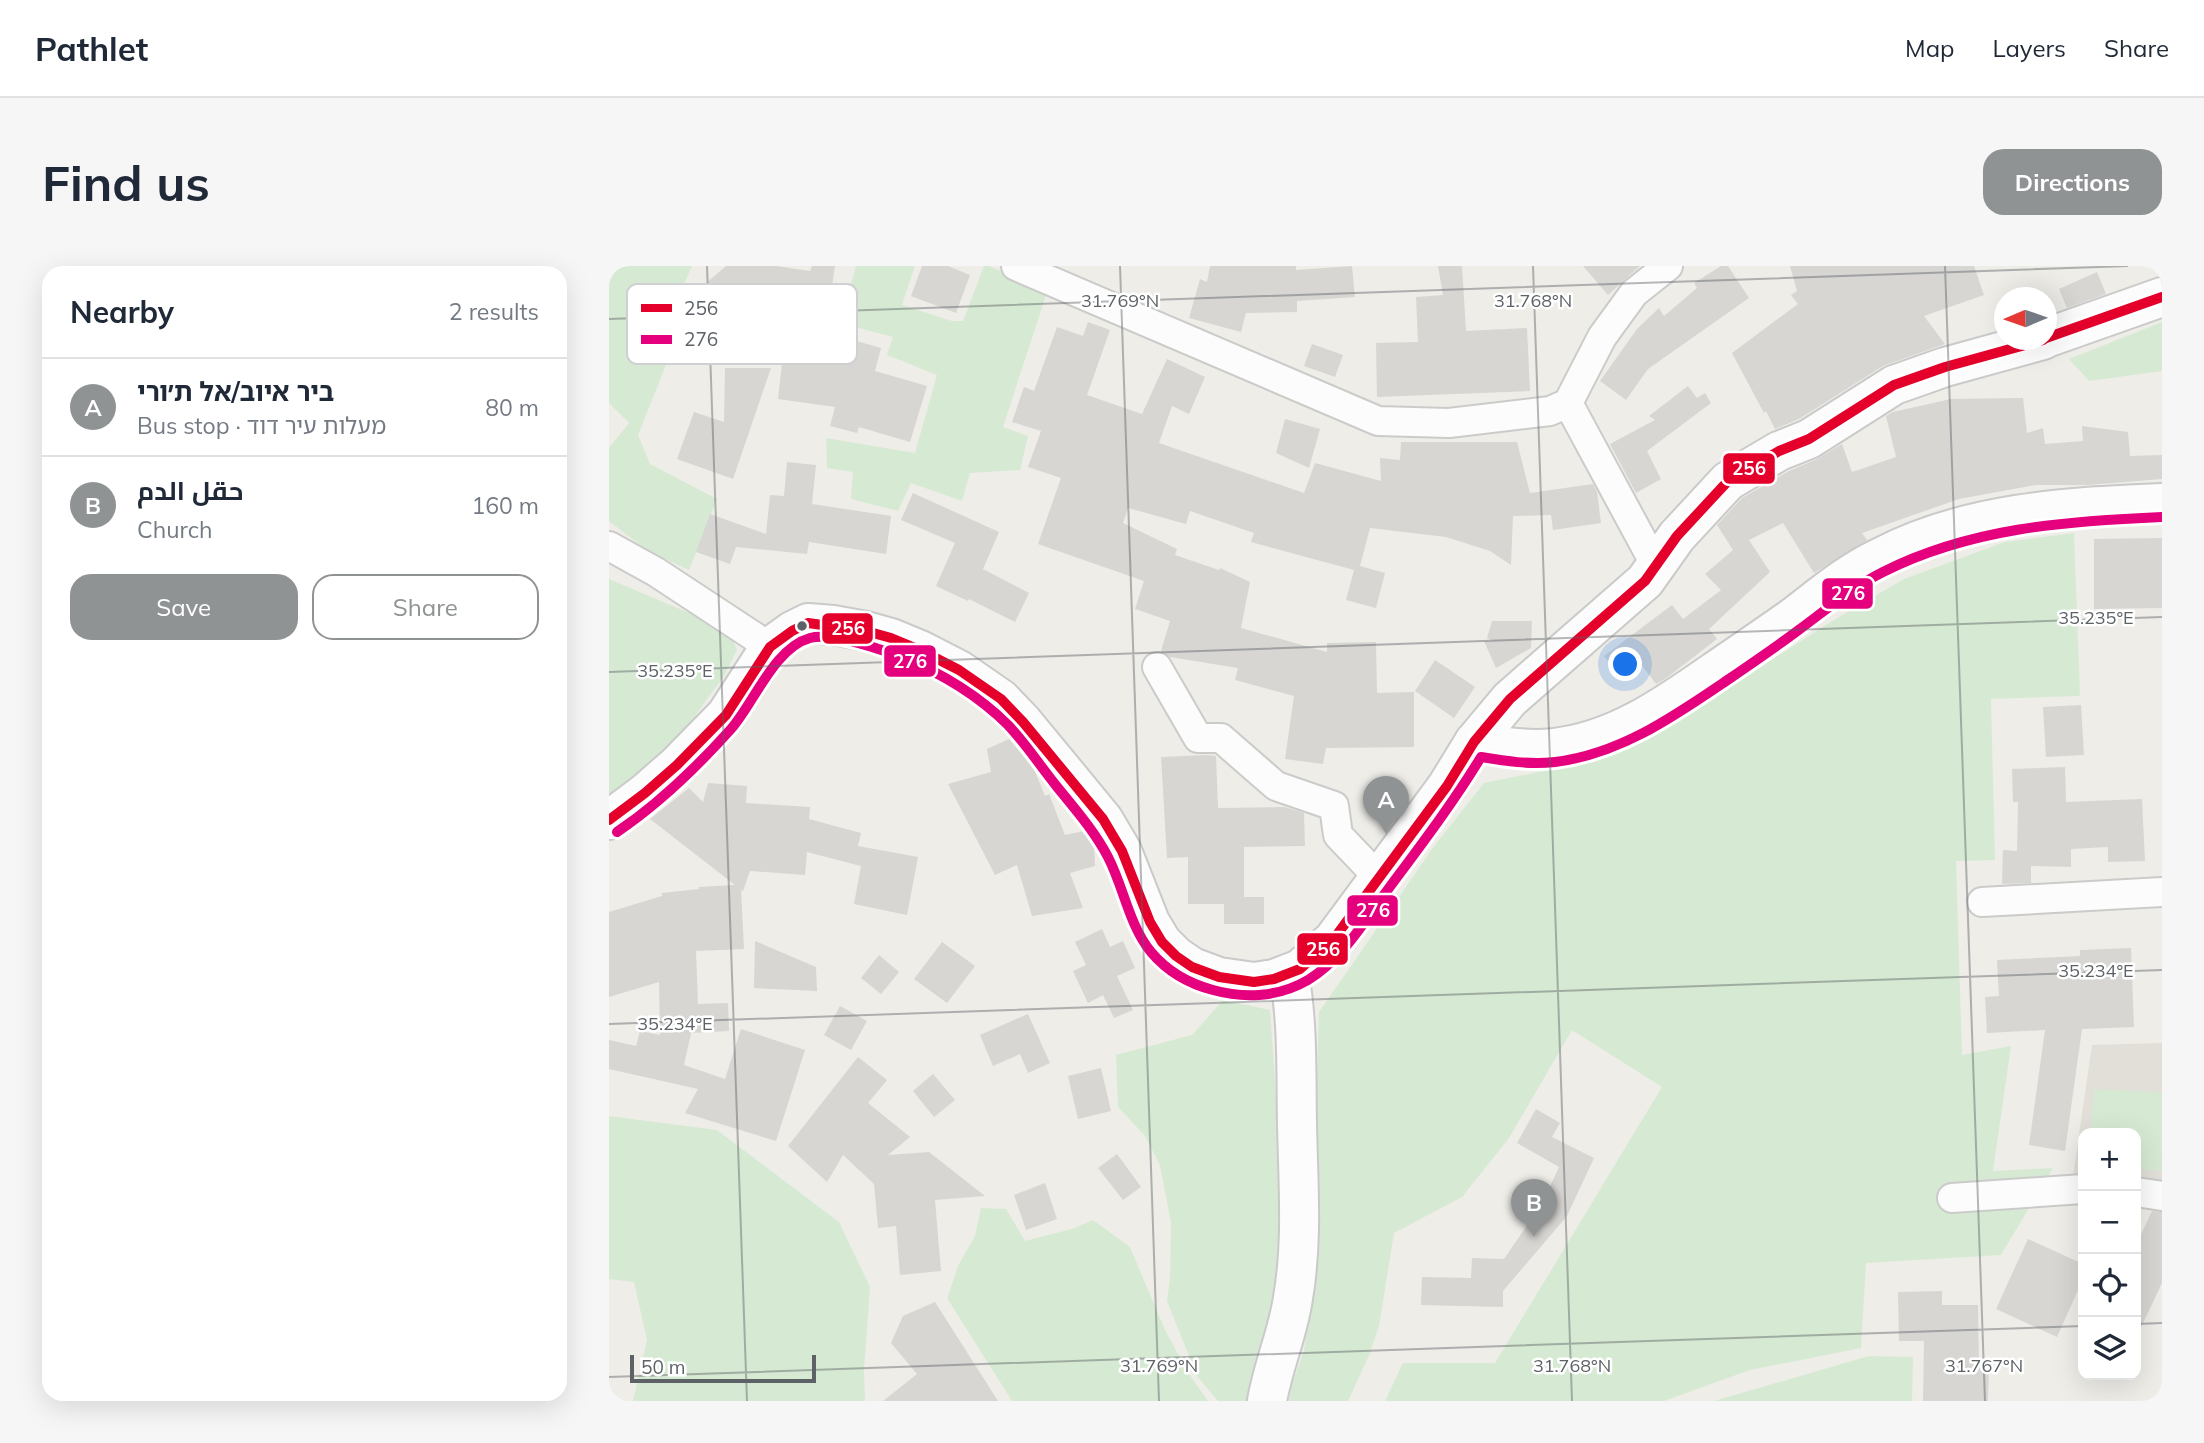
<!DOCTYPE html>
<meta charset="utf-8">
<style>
body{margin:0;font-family:Mulish,Cairo,"Noto Sans Hebrew",sans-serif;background:#f6f6f7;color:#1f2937}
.controls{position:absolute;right:21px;bottom:21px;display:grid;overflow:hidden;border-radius:14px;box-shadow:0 7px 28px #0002}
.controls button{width:63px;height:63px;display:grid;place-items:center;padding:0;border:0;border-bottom:2px solid #e0e1e3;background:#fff;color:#1f2937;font:35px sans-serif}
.compass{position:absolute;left:1385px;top:21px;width:63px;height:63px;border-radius:50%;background:#fff;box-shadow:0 7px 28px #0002;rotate:268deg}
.scale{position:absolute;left:21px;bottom:18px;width:186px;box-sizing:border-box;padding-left:7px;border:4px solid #5d6267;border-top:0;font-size:19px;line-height:24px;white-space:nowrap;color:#5d6267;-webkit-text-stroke:5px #fff;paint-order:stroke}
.you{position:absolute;left:1017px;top:399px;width:24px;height:24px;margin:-18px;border:5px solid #fff;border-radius:50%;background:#1a73e8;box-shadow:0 0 0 10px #1a73e833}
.badge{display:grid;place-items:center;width:46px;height:46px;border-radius:50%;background:#909394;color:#fff;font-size:23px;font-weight:700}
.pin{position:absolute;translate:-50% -58px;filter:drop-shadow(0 2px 4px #0008)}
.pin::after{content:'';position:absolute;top:37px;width:24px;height:21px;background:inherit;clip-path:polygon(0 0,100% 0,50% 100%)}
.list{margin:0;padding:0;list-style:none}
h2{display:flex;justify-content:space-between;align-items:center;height:91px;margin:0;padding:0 28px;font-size:30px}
h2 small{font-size:23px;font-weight:400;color:#747a83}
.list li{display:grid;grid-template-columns:46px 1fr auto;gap:21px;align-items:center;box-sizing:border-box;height:98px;padding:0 28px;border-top:2px solid #e0e1e3}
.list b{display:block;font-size:26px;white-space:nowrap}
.list p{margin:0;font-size:23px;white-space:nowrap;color:#747a83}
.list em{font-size:23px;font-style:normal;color:#747a83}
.actions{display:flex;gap:14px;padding:21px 28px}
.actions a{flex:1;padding:16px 0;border:2px solid #909394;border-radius:21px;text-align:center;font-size:24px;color:#909394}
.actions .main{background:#909394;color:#fff}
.icon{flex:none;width:38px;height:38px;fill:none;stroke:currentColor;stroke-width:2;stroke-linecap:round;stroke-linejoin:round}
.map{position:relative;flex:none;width:1553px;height:1135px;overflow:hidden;border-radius:21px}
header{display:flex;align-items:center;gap:42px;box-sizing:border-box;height:98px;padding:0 35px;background:#fff;border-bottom:2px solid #e0e1e3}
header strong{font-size:33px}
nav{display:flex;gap:38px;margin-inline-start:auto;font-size:24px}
.intro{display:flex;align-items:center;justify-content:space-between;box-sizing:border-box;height:168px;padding:0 42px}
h1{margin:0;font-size:49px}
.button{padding:18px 32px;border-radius:21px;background:#909394;color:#fff;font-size:24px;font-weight:700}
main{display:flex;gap:42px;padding:0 42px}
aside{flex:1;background:#fff;border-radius:21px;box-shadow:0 7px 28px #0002}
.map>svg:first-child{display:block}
</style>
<header>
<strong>Pathlet</strong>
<nav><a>Map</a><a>Layers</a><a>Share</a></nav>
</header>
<div class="intro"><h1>Find us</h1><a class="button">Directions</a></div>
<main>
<aside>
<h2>Nearby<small>2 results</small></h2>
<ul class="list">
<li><span class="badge">A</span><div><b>ביר איוב/אל ת׳ורי</b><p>Bus stop · מעלות עיר דוד</p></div><em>80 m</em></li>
<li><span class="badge">B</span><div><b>حقل الدم</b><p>Church</p></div><em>160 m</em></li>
</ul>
<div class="actions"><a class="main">Save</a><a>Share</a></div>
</aside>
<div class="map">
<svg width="1553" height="1135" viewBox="0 0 1553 1135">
<rect width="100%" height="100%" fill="#eeede8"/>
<polygon fill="#e1dfd8" points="1553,777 1553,919 1527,915 1527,867 1474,867 1474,911 1464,910 1483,779"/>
<g fill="#d6ead3">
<polygon points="0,0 83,0 65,42 77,49 29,169 41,198 108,233 80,304 39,285 0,255 0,182 20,157 0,137"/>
<polygon points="247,0 306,0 293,39 343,55 354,55 375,0 380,0 438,26 394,161 419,170 411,204 361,207 353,235 302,217 289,245 242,233 244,206 218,202 217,172 306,187 328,109 278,89 284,71 231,57"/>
<polygon points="1553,56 1553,105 1480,115 1460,93"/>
<polygon points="1465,267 1471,430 1382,433 1386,594 1347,595 1353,789 1402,780 1384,905 1444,902 1392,989 1257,997 1252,1082 1141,1104 1055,1135 776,1135 794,1097 886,1097 1053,821 963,764 900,872 853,931 785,967 770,1060 761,1087 739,1135 680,1135 682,1121 695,1085 702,1007 710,746 826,579 875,517 980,496 1080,447 1220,357 1295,313 1396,276"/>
<polygon points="0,313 111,360 123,373 128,384 115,410 69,473 0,535"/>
<polygon points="614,734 661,744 674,927 667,1033 643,1135 609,1135 588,1110 558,1035 561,1011 562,957 551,899 536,870 509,841 507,789 583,769"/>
<polygon points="1485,823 1553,827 1553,905 1527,903 1527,867 1482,867"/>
<polygon points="0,850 108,864 230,956 261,1021 255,1104 256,1135 24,1135 38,1074 25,1016 0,1013"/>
<polygon points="372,942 397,943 416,975 463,963 484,954 521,981 556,1064 580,1108 599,1135 403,1135 338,1032 350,998 366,970"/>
<polygon points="1260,1090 1304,1091 1303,1135 1105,1135"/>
</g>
<g fill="#d7d6d3">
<polygon points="117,0 167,0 201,5 203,0 226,0 216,66 272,82 266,105 318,120 301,176 250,161 248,167 221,160 226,141 169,133 174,88 164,86 172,34 145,30 109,62 82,30"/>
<polygon points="313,0 339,0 361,9 347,47 302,30"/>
<polygon points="601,0 687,0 687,4 743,0 746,31 688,35 688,46 637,47 632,66 580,52 591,13 598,16"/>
<polygon points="829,0 853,0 857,65 918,62 921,125 768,131 767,77 809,76 807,31 834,29"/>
<polygon points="974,0 1031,0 999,29"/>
<polygon points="1112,0 1119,0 1140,32 1039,103 1017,134 991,115 1028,63 1050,42 1055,50 1088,22 1085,17"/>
<polygon points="1181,0 1365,0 1375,29 1315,50 1336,78 1274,100 1190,153 1166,163 1157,145 1155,147 1123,87 1189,38 1182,29 1188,25"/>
<polygon points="1488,6 1497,28 1458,42 1450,23"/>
<polygon points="479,56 501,64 478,129 533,148 558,93 596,111 580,148 563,140 550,177 695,227 706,197 772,215 771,192 791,194 792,176 908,176 921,227 984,218 988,226 992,257 944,264 942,249 904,250 902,299 881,285 837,271 761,262 751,300 776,307 767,342 737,334 745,304 642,276 645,267 581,245 577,258 519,242 514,257 568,283 566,289 610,304 611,302 641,316 632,362 718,386 718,377 767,376 768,427 805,426 805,481 717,482 714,498 676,493 685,430 626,414 629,402 561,391 552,385 561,355 526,343 535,315 429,278 452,212 419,201 432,165 403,156 415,121 425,125 448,61 474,70"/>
<polygon points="703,78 734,89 726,111 695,100"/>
<polygon points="116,102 162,102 124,213 68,193 85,146 115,156"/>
<polygon points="1079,120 1088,132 1096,127 1102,137 1038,185 1052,213 1027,227 1001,178 1046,154 1040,150"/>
<polygon points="1414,132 1418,167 1434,162 1436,178 1474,175 1473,160 1519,166 1521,190 1553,189 1553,213 1479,219 1427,219 1350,233 1253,267 1258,274 1205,307 1174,257 1140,274 1161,306 1100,363 1108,373 1056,413 1047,418 1031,397 1012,412 995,390 1063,339 1074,353 1112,324 1096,308 1124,284 1108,259 1133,232 1180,205 1208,193 1233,178 1243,206 1287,191 1277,150 1284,146 1342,133"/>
<polygon points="676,153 711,163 700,202 667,187"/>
<polygon points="178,196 207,199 203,238 282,250 277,288 200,276 198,288 127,281 121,298 87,286 101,248 157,268 161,229 175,230"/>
<polygon points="304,227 390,266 374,303 420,327 406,356 360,333 359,335 327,320 346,277 292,254"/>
<polygon points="1553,272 1553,342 1485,343 1485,273"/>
<polygon points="883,355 923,355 922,382 887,402 875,375 884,375 878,372"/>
<polygon points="826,394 866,421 845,452 806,425"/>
<polygon points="1472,439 1475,489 1437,491 1434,441"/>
<polygon points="400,473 425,503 436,530 440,528 456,569 475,565 485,580 486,600 461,607 474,642 423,650 408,599 386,609 339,518 382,506 378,483"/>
<polygon points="598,489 607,490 609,542 676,541 695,547 696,580 635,581 635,631 655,631 655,658 615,658 615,638 579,638 579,591 558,592 552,491"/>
<polygon points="1456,501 1457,536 1533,533 1536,595 1499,596 1499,581 1462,583 1462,601 1422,600 1422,617 1393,618 1394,584 1408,585 1409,536 1404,536 1403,503"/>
<polygon points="99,517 138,520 137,537 201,541 200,553 252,567 249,580 309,591 298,649 245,638 252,600 198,586 196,609 141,605 134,625 132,624 135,683 87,685 89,738 119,737 120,765 82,767 75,799 116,813 132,763 196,784 167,875 76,847 89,823 0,803 0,774 27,780 31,765 51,769 50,716 0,731 0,646 53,630 53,627 90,623 90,621 126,619 41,553 80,522 94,536"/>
<polygon points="493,663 501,681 514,675 526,702 508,710 524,744 505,752 494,729 479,737 464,705 477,699 466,676"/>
<polygon points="146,675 207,701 208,725 145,722"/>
<polygon points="333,676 366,700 338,737 305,713"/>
<polygon points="1522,682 1525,761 1473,763 1456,885 1420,879 1436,764 1378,767 1376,731 1390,730 1388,694 1471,690 1471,684"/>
<polygon points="270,689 290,706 272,728 252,712"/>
<polygon points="231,740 258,755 242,784 215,769"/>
<polygon points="419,748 441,797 419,807 411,788 384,800 371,769"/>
<polygon points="249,791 278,814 259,837 301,871 279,889 320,886 376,930 326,934 332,1005 291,1009 287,960 269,962 265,918 234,889 218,916 179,880"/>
<polygon points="492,802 502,845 469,853 459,810"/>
<polygon points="324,808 346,834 325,851 304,825"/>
<polygon points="927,843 951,857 943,871 985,892 958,950 894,1025 894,1041 812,1039 813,1011 862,1012 863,992 895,993 934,936 950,901 908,877"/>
<polygon points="508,888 532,921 514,934 489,902"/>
<polygon points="436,917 448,953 417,964 405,929"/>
<polygon points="1543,945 1553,946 1553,1017 1527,1072 1527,979"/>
<polygon points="1419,973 1474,998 1474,1013 1448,1071 1387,1043"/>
<polygon points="1333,1025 1333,1039 1369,1039 1370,1098 1380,1098 1379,1135 1314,1135 1315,1075 1290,1075 1289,1026"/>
<polygon points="326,1036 389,1135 274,1135 308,1108 282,1077 294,1050"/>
</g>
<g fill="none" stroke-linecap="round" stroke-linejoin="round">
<g stroke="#cbcbca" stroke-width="32">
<g id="street">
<polyline points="407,0 769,155 840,157 941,145 959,137 993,71 1025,27 1059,0"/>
<polyline points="959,137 1047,300"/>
<polyline points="0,280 47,306 161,381"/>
<polyline points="548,401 589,472 612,472 667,520 725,540 729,569 770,612"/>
<polyline points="1373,636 1553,626"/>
<polyline points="1527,926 1553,930"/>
<polyline points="1343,932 1474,923"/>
</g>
</g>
<g stroke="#c9cac9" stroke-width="42">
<g id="secondary">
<polyline points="1437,72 1553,31"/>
<path d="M865,476C890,480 918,485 944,482C1006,476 1059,438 1109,403C1134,386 1159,369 1183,352C1212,330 1237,308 1270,292C1358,246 1456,241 1553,237"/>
<polyline points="0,554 36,527 68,499 117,449 161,381 183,365 199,357 224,359 257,365 282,372 311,384 350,404 392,433 414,456 494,553 513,585 541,656 553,676 567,690 583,701 610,711 645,716 665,713 691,703 724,674 838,520 865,476 901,433 1036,315 1068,270 1119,215 1170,185 1200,173 1285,119 1336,101 1434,74"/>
<path d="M658,1135C664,1100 679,1067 684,1032C694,974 689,915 688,857C687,807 689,757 680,708"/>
</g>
</g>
<use href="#street" stroke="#fcfcfc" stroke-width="28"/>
<use href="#secondary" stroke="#fcfcfc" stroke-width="38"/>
<g stroke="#fff" stroke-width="16">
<g id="bus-1">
<polyline points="1437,72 1553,31"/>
<polyline points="0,554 36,527 68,499 117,449 161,381 183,365 199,357 257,365 282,372 311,384 350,404 392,433 414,456 494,553 513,585 541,656 553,676 567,690 583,701 610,711 645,716 665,713 691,703 724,674 838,520 865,476 901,433 1036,315 1068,270 1119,215 1170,185 1200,173 1285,119 1336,101 1434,74"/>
</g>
</g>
<g stroke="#fff" stroke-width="16">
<path id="bus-2" d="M8,566C51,537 87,502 122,463C145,437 165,382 201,372C223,366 275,384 296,393C333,407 371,431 399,459C417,478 432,501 449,522C467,544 486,566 499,591C515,622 520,659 542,686C558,705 581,718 604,724C636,733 670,731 699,714C734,693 756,654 780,622C812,579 844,537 872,491C896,495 921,499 946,496C1011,488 1064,451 1117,415C1142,398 1167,381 1191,363C1218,343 1244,321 1274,306C1361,262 1457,255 1553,251"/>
</g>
<use href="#bus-1" stroke="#e4002b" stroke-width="10"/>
<use href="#bus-2" stroke="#e5007d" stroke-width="10"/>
</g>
<path fill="none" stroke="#5d6267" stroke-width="2" stroke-opacity="0.45" d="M98,0L138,1135M511,0L550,1135M924,0L963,1135M1336,0L1376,1135M0,53L1519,0M0,406L1553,351M0,758L1553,704M1527,1058L1553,1057M0,1111L1474,1060"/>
<circle fill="#5d6267" stroke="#fff" stroke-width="2.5" cx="193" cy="360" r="6"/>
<rect x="18" y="18" width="230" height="80" rx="10" fill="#fff" stroke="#ced0d1" stroke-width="2"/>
<rect x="32" y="38" width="31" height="8" fill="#e4002b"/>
<rect x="32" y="69" width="31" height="9" fill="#e5007d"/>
<g font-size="19" fill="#5d6267">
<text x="75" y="49">256</text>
<text x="75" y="80">276</text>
</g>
<g font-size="18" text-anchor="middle" fill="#5d6267" stroke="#fff" stroke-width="5" stroke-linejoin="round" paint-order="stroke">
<text x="511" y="41">31.769°N</text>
<text x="924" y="41">31.768°N</text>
<text x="1487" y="358">35.235°E</text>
<text x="66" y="411">35.235°E</text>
<text x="1487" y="711">35.234°E</text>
<text x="66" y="764">35.234°E</text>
<text x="550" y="1106">31.769°N</text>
<text x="963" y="1106">31.768°N</text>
<text x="1375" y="1106">31.767°N</text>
</g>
<g stroke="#fff" stroke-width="2.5">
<rect x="1113" y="186" width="54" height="33" rx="7" fill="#e4002b"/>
<rect x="1212" y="311" width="53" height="33" rx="7" fill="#e5007d"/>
<rect x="212" y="346" width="53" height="33" rx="7" fill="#e4002b"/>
<rect x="274" y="378" width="54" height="34" rx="7" fill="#e5007d"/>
<rect x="737" y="628" width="53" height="33" rx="7" fill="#e5007d"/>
<rect x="687" y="666" width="53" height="34" rx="7" fill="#e4002b"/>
</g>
<g font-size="19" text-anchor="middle" font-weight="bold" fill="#fff">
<text x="1140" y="209">256</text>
<text x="1239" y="334">276</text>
<text x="239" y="369">256</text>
<text x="301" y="402">276</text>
<text x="764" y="651">276</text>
<text x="714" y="690">256</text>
</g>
</svg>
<div class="controls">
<button>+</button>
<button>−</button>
<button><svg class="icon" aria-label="locate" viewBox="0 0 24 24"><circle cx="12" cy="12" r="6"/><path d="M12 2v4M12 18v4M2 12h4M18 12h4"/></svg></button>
<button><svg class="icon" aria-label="layers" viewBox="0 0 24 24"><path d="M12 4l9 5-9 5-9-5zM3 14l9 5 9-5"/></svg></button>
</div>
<svg class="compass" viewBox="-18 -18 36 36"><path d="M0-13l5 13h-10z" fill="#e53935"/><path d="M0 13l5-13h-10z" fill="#747a83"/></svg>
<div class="scale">50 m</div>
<div class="you"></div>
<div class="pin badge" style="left:777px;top:568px">A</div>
<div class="pin badge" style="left:925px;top:971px">B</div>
</div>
</main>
